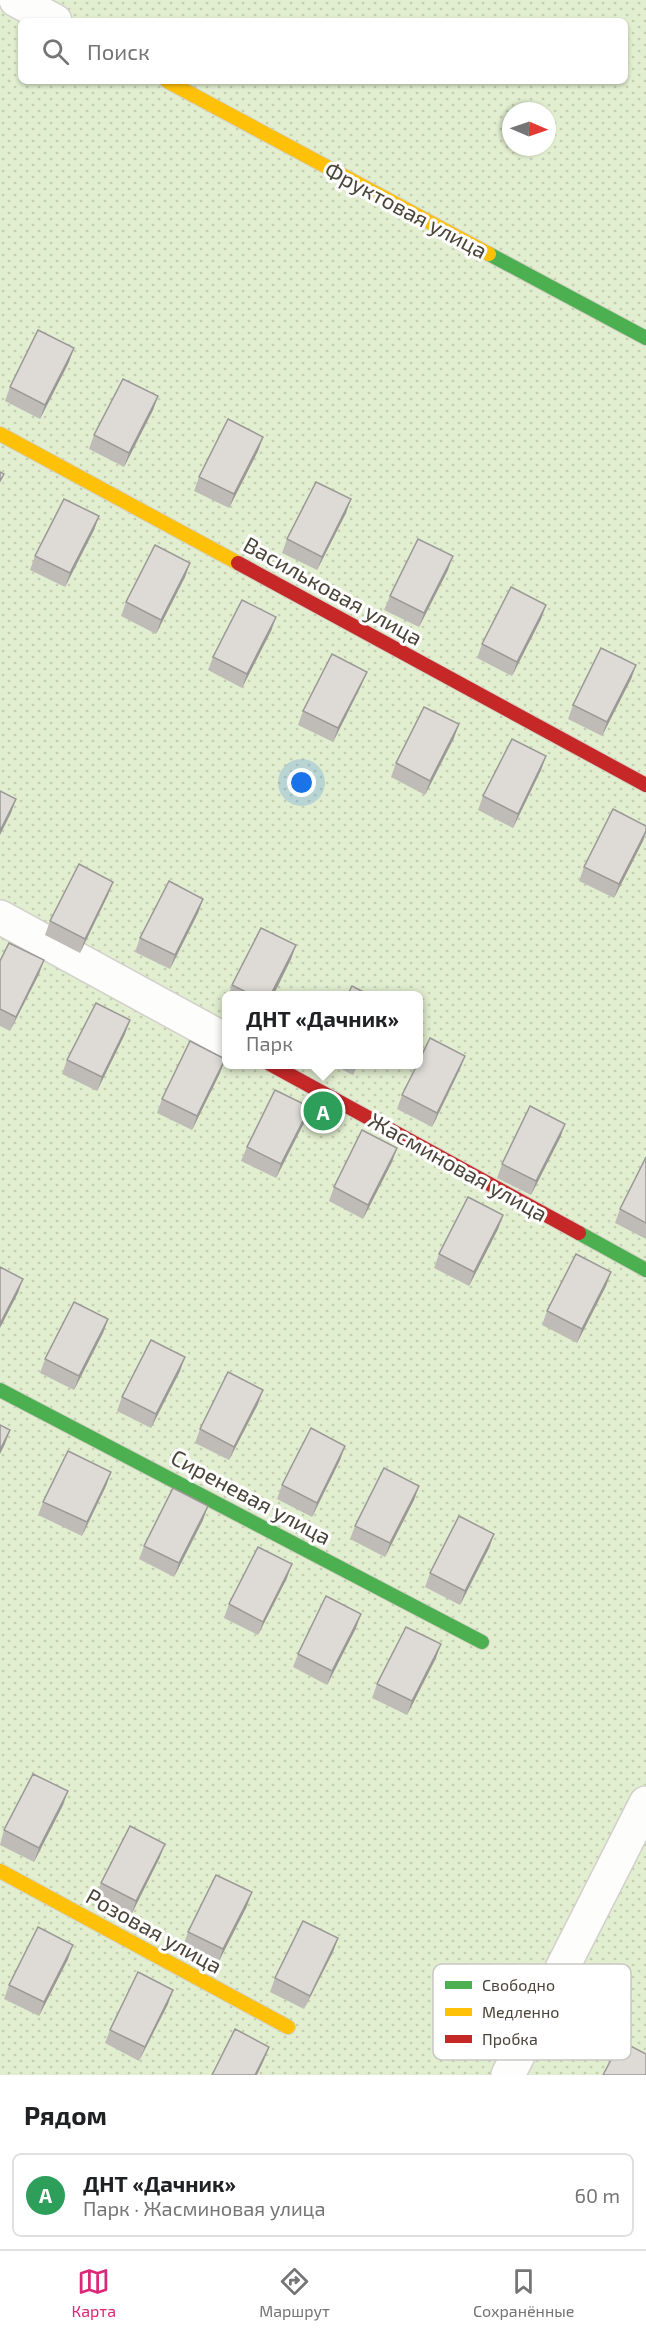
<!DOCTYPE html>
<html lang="ru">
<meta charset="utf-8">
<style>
body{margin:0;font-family:"Exo 2",sans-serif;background:#f2f2f2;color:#202124}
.compass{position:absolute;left:502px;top:102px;width:54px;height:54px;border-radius:50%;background:#fff;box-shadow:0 2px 4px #0004;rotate:92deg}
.you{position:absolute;left:302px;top:783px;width:21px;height:21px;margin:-15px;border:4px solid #fff;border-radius:50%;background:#1a73e8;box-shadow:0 0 0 9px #1a73e833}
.badge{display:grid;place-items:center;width:39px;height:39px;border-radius:50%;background:#db2777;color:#fff;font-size:20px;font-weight:700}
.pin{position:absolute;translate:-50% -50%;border:3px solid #fff;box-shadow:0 2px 6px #0006}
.popup{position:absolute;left:222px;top:991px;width:201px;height:78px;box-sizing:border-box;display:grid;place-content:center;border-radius:9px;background:#fff;filter:drop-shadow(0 2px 4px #0005);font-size:20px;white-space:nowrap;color:#757577}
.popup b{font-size:22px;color:#202124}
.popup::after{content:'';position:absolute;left:50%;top:100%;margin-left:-12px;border:12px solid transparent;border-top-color:#fff}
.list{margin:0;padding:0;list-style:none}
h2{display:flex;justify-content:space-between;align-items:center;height:78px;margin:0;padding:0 24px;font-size:26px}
h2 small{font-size:20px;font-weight:400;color:#757577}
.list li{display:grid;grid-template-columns:39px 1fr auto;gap:18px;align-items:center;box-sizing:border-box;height:84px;margin:0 12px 12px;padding:0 12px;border:2px solid #e0e0e0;border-radius:9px}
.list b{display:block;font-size:22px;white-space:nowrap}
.list p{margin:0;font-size:20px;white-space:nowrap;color:#757577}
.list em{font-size:20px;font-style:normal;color:#757577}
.icon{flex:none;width:33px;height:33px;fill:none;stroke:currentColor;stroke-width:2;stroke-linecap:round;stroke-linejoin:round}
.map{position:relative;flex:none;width:646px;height:2075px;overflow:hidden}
.search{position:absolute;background:#fff;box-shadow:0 2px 4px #0004;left:18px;right:18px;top:18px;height:66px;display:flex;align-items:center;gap:15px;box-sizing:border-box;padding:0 21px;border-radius:9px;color:#757577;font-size:22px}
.sheet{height:174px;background:#fff}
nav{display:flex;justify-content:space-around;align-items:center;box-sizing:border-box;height:84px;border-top:2px solid #e0e0e0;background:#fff;font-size:16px;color:#757577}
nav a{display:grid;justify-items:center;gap:3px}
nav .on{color:#db2777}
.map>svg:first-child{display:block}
</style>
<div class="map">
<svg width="646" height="2075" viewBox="0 0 646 2075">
<defs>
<pattern id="park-dots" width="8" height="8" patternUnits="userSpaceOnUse" patternTransform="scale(1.5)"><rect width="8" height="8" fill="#e1eecf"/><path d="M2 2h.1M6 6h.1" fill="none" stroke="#c3cdb2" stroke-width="1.8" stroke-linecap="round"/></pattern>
</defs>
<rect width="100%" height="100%" fill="#f4f2ee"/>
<path fill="url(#park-dots)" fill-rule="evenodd" d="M0,0H646V2075H0ZM21,21H625V81H21ZM511,111H547V147H511ZM227,996H419V1064H227Z"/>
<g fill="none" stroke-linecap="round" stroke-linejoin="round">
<g stroke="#d2d0cb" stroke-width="36">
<g id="street">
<polyline points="16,0 55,21"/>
<polyline points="0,917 227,1041"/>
<polyline points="508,2075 646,1803"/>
</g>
</g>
<g stroke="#d3cfc5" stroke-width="16">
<g id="fast">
<polyline points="489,254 646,338"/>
<polyline points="579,1233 646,1270"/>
<polyline points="0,1390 482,1642"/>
</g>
</g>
<g stroke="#d3cfc5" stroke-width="16">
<g id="slow">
<polyline points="167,81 489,254"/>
<polyline points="0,434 238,563"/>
<polyline points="0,1871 288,2027"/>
</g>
</g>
<g stroke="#d3cfc5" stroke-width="16">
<g id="jam">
<polyline points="238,563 646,785"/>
<polyline points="270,1064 579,1233"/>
</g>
</g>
<use href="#street" stroke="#fdfdfc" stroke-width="33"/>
<use href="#fast" stroke="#4caf50" stroke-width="14"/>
<use href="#slow" stroke="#ffc107" stroke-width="14"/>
<use href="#jam" stroke="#c62828" stroke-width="14"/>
</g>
<g fill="#bfbcb8">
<polygon points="69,362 40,419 5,401 10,387"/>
<polygon points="158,396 153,410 124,467 89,449 94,435"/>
<polygon points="263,437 258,451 229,508 194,491 199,477"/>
<polygon points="346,513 317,570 282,553 287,539"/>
<polygon points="99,516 94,530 65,587 30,570 35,556"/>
<polygon points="190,563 185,577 156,634 121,616 126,602"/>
<polygon points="448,570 419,627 384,610 390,596"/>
<polygon points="546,605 541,619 512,676 477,658 482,644"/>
<polygon points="276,617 271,631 242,688 208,670 213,657"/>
<polygon points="636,665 631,679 602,736 568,719 573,705"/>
<polygon points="367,672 361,686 333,742 298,725 303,711"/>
<polygon points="454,738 425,795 391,777 396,763"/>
<polygon points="546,756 541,770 513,828 478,810 483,796"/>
<polygon points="646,826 646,833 643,841 614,898 579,881 584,867"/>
<polygon points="113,882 108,895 80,953 45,935 50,921"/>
<polygon points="203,899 198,913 170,969 135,952 140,938"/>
<polygon points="296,945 291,959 273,996 228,996 232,985"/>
<polygon points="0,961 39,974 10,1031 0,1026"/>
<polygon points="125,1034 97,1091 62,1074 67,1060"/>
<polygon points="465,1056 460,1069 432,1127 397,1109 402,1095"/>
<polygon points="225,1059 220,1073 192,1130 157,1113 162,1099"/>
<polygon points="333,1065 358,1065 353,1075"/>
<polygon points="310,1107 305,1121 276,1178 241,1161 247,1147"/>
<polygon points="565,1124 560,1138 531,1195 497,1178 502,1164"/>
<polygon points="646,1157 646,1239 615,1223 620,1209"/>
<polygon points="392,1162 363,1219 329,1201 334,1187"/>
<polygon points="503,1215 498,1229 469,1286 434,1268 439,1254"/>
<polygon points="611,1272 606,1286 577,1343 542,1325 547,1311"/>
<polygon points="108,1319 103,1333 74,1390 40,1373 45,1359"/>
<polygon points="180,1371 151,1428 117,1411 122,1397"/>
<polygon points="258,1404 229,1460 195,1443 200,1429"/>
<polygon points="345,1446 340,1460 312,1517 277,1499 282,1485"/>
<polygon points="106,1486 82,1536 38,1515 43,1502"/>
<polygon points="419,1486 414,1500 385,1557 350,1539 355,1526"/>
<polygon points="203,1520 174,1577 139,1559 144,1546"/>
<polygon points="494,1534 489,1548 460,1605 425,1587 430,1573"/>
<polygon points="287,1578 258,1635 224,1618 229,1604"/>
<polygon points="356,1628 327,1685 293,1667 298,1654"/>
<polygon points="436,1658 407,1715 372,1698 377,1684"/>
<polygon points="63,1805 34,1862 0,1845 4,1830"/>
<polygon points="160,1857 131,1915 96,1897 101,1883"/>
<polygon points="247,1906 218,1963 183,1946 188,1932"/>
<polygon points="338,1938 333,1952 304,2009 270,1992 275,1978"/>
<polygon points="68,1959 39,2016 4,1999 9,1985"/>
<polygon points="168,2004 139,2061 105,2043 110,2030"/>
</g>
<g fill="#9b9996">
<polygon points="74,348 69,362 40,419 45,405"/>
<polygon points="158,396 153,410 124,467 129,453"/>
<polygon points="263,437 258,451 229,508 234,494"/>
<polygon points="351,499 346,513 317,570 322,557"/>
<polygon points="99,516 94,530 65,587 70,573"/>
<polygon points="453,556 448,570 419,627 424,613"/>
<polygon points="190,563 185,577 156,634 161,620"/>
<polygon points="546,605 541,619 512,676 517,662"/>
<polygon points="276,617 271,631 242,688 247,674"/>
<polygon points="636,665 631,679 602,736 607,722"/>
<polygon points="367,672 361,686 333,742 338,728"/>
<polygon points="459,724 454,738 425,795 430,781"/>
<polygon points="546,756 541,770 513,828 518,814"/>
<polygon points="16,799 11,813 0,835 0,831"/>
<polygon points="646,831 643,841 614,898 619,884"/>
<polygon points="113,882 108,895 80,953 85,939"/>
<polygon points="203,899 198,913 170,969 175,955"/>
<polygon points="296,945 291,959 273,996 270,996"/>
<polygon points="44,960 39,974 10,1031 16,1017"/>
<polygon points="130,1020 125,1034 97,1091 102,1077"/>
<polygon points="465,1056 460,1069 432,1127 437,1113"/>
<polygon points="225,1059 220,1073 192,1130 197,1116"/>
<polygon points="310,1107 305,1121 276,1178 281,1164"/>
<polygon points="565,1124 560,1138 531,1195 536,1181"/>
<polygon points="397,1148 392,1162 363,1219 368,1205"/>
<polygon points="503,1215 498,1229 469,1286 474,1272"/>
<polygon points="611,1272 606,1286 577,1343 582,1329"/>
<polygon points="23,1279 18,1293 0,1328 0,1324"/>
<polygon points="108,1319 103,1333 74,1390 79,1376"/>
<polygon points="185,1357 180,1371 151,1428 156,1414"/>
<polygon points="263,1390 258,1404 229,1460 234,1447"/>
<polygon points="10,1430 5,1444 0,1454 0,1450"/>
<polygon points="345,1446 340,1460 312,1517 317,1503"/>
<polygon points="111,1472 106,1486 82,1536 87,1522"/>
<polygon points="419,1486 414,1500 385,1557 390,1543"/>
<polygon points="208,1506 203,1520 174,1577 179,1563"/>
<polygon points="494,1534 489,1548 460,1605 465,1591"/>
<polygon points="292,1564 287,1578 258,1635 263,1622"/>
<polygon points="361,1614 356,1628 327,1685 332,1671"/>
<polygon points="441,1644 436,1658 407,1715 412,1701"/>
<polygon points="68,1791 63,1805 34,1862 39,1848"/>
<polygon points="165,1844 160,1857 131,1915 136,1901"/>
<polygon points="252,1892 247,1906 218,1963 223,1949"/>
<polygon points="338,1938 333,1952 304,2009 310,1996"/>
<polygon points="73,1945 68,1959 39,2016 44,2002"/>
<polygon points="173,1990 168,2004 139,2061 145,2047"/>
<polygon points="269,2047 264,2060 257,2075 255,2075"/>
</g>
<g fill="#dedbd6" stroke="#9b9996" stroke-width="1.5">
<polygon points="38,330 74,348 45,405 10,387"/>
<polygon points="123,379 158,396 129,453 94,435"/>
<polygon points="228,419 263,437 234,494 199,477"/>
<polygon points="0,472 4,474 0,481"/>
<polygon points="316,482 351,499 322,557 287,539"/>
<polygon points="64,499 99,516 70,573 35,556"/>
<polygon points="418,539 453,556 424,613 390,596"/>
<polygon points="155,545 190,563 161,620 126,602"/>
<polygon points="511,587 546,605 517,662 482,644"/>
<polygon points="242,600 276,617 247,674 213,657"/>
<polygon points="601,648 636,665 607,722 573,705"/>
<polygon points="332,654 367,672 338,728 303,711"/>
<polygon points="424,707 459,724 430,781 396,763"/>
<polygon points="512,739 546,756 518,814 483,796"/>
<polygon points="0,791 16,799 0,831"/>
<polygon points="613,809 646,826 646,831 619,884 584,867"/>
<polygon points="79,864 113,882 85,939 50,921"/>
<polygon points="169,881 203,899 175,955 140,938"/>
<polygon points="261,928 296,945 270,996 254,996 232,985"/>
<polygon points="9,943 44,960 16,1017 0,1009 0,961"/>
<polygon points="352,986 371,996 347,996"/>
<polygon points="96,1003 130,1020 102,1077 67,1060"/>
<polygon points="430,1038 465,1056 437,1113 402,1095 417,1065 419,1065 419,1061"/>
<polygon points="190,1041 225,1059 197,1116 162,1099"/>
<polygon points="275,1090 310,1107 281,1164 247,1147"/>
<polygon points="530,1106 565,1124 536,1181 502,1164"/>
<polygon points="362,1130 397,1148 368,1205 334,1187"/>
<polygon points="646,1157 646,1223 620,1209"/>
<polygon points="468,1197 503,1215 474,1272 439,1254"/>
<polygon points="576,1254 611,1272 582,1329 547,1311"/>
<polygon points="0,1267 23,1279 0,1324"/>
<polygon points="74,1302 108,1319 79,1376 45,1359"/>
<polygon points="151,1340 185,1357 156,1414 122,1397"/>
<polygon points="228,1372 263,1390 234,1447 200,1429"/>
<polygon points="0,1425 10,1430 0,1450"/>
<polygon points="311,1428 345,1446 317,1503 282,1485"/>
<polygon points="68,1451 111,1472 87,1522 43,1502"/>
<polygon points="384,1468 419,1486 390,1543 355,1526"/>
<polygon points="173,1488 208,1506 179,1563 144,1546"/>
<polygon points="459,1516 494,1534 465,1591 430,1573"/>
<polygon points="258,1547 292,1564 263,1622 229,1604"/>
<polygon points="326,1596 361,1614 332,1671 298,1654"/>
<polygon points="406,1627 441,1644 412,1701 377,1684"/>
<polygon points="33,1774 68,1791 39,1848 4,1830"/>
<polygon points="130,1826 165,1844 136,1901 101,1883"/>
<polygon points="216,1875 252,1892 223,1949 188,1932"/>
<polygon points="303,1921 338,1938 310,1996 275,1978"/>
<polygon points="38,1927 73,1945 44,2002 9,1985"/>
<polygon points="138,1972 173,1990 145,2047 110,2030"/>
<polygon points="235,2029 269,2047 255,2075 212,2075"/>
<polygon points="621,2041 646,2054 646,2075 603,2075"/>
</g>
<g text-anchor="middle" stroke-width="6" stroke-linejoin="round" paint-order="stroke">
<g font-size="22" fill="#4b4439" stroke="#fff">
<text transform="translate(406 210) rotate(28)" y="8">Фруктовая улица</text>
<text transform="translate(333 591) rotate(29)" y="8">Васильковая улица</text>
<text transform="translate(458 1167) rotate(29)" y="8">Жасминовая улица</text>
<text transform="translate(251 1497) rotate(28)" y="8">Сиреневая улица</text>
<text transform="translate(154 1931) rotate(29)" y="8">Розовая улица</text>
</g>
</g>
<rect x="433" y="1964" width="198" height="96" rx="9" fill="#fff" stroke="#c9c7c4" stroke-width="1.5"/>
<rect x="445" y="1981" width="27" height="8" fill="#4caf50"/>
<rect x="445" y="2008" width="27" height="8" fill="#ffc107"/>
<rect x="445" y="2035" width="27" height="8" fill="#c62828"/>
<g font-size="16" fill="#4b4439">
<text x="482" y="1991">Свободно</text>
<text x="482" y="2018">Медленно</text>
<text x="482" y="2045">Пробка</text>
</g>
</svg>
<svg class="compass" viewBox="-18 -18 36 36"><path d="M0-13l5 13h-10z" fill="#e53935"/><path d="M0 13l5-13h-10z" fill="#757577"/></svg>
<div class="you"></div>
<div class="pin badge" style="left:323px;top:1111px;background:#2e9e5b">A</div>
<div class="popup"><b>ДНТ «Дачник»</b>Парк</div>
<div class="search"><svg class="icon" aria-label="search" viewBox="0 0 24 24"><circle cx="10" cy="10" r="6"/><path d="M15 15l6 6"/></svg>Поиск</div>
</div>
<section class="sheet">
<h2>Рядом<small></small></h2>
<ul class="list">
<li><span class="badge" style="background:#2e9e5b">A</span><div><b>ДНТ «Дачник»</b><p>Парк · Жасминовая улица</p></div><em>60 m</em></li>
</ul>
</section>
<nav>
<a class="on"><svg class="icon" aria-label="map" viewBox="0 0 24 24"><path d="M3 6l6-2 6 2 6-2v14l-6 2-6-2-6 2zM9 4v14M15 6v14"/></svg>Карта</a>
<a><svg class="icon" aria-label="directions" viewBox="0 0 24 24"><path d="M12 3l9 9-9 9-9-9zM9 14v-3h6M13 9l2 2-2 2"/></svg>Маршрут</a>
<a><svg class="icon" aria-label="saved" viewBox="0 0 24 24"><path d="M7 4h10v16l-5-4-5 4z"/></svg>Сохранённые</a>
</nav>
